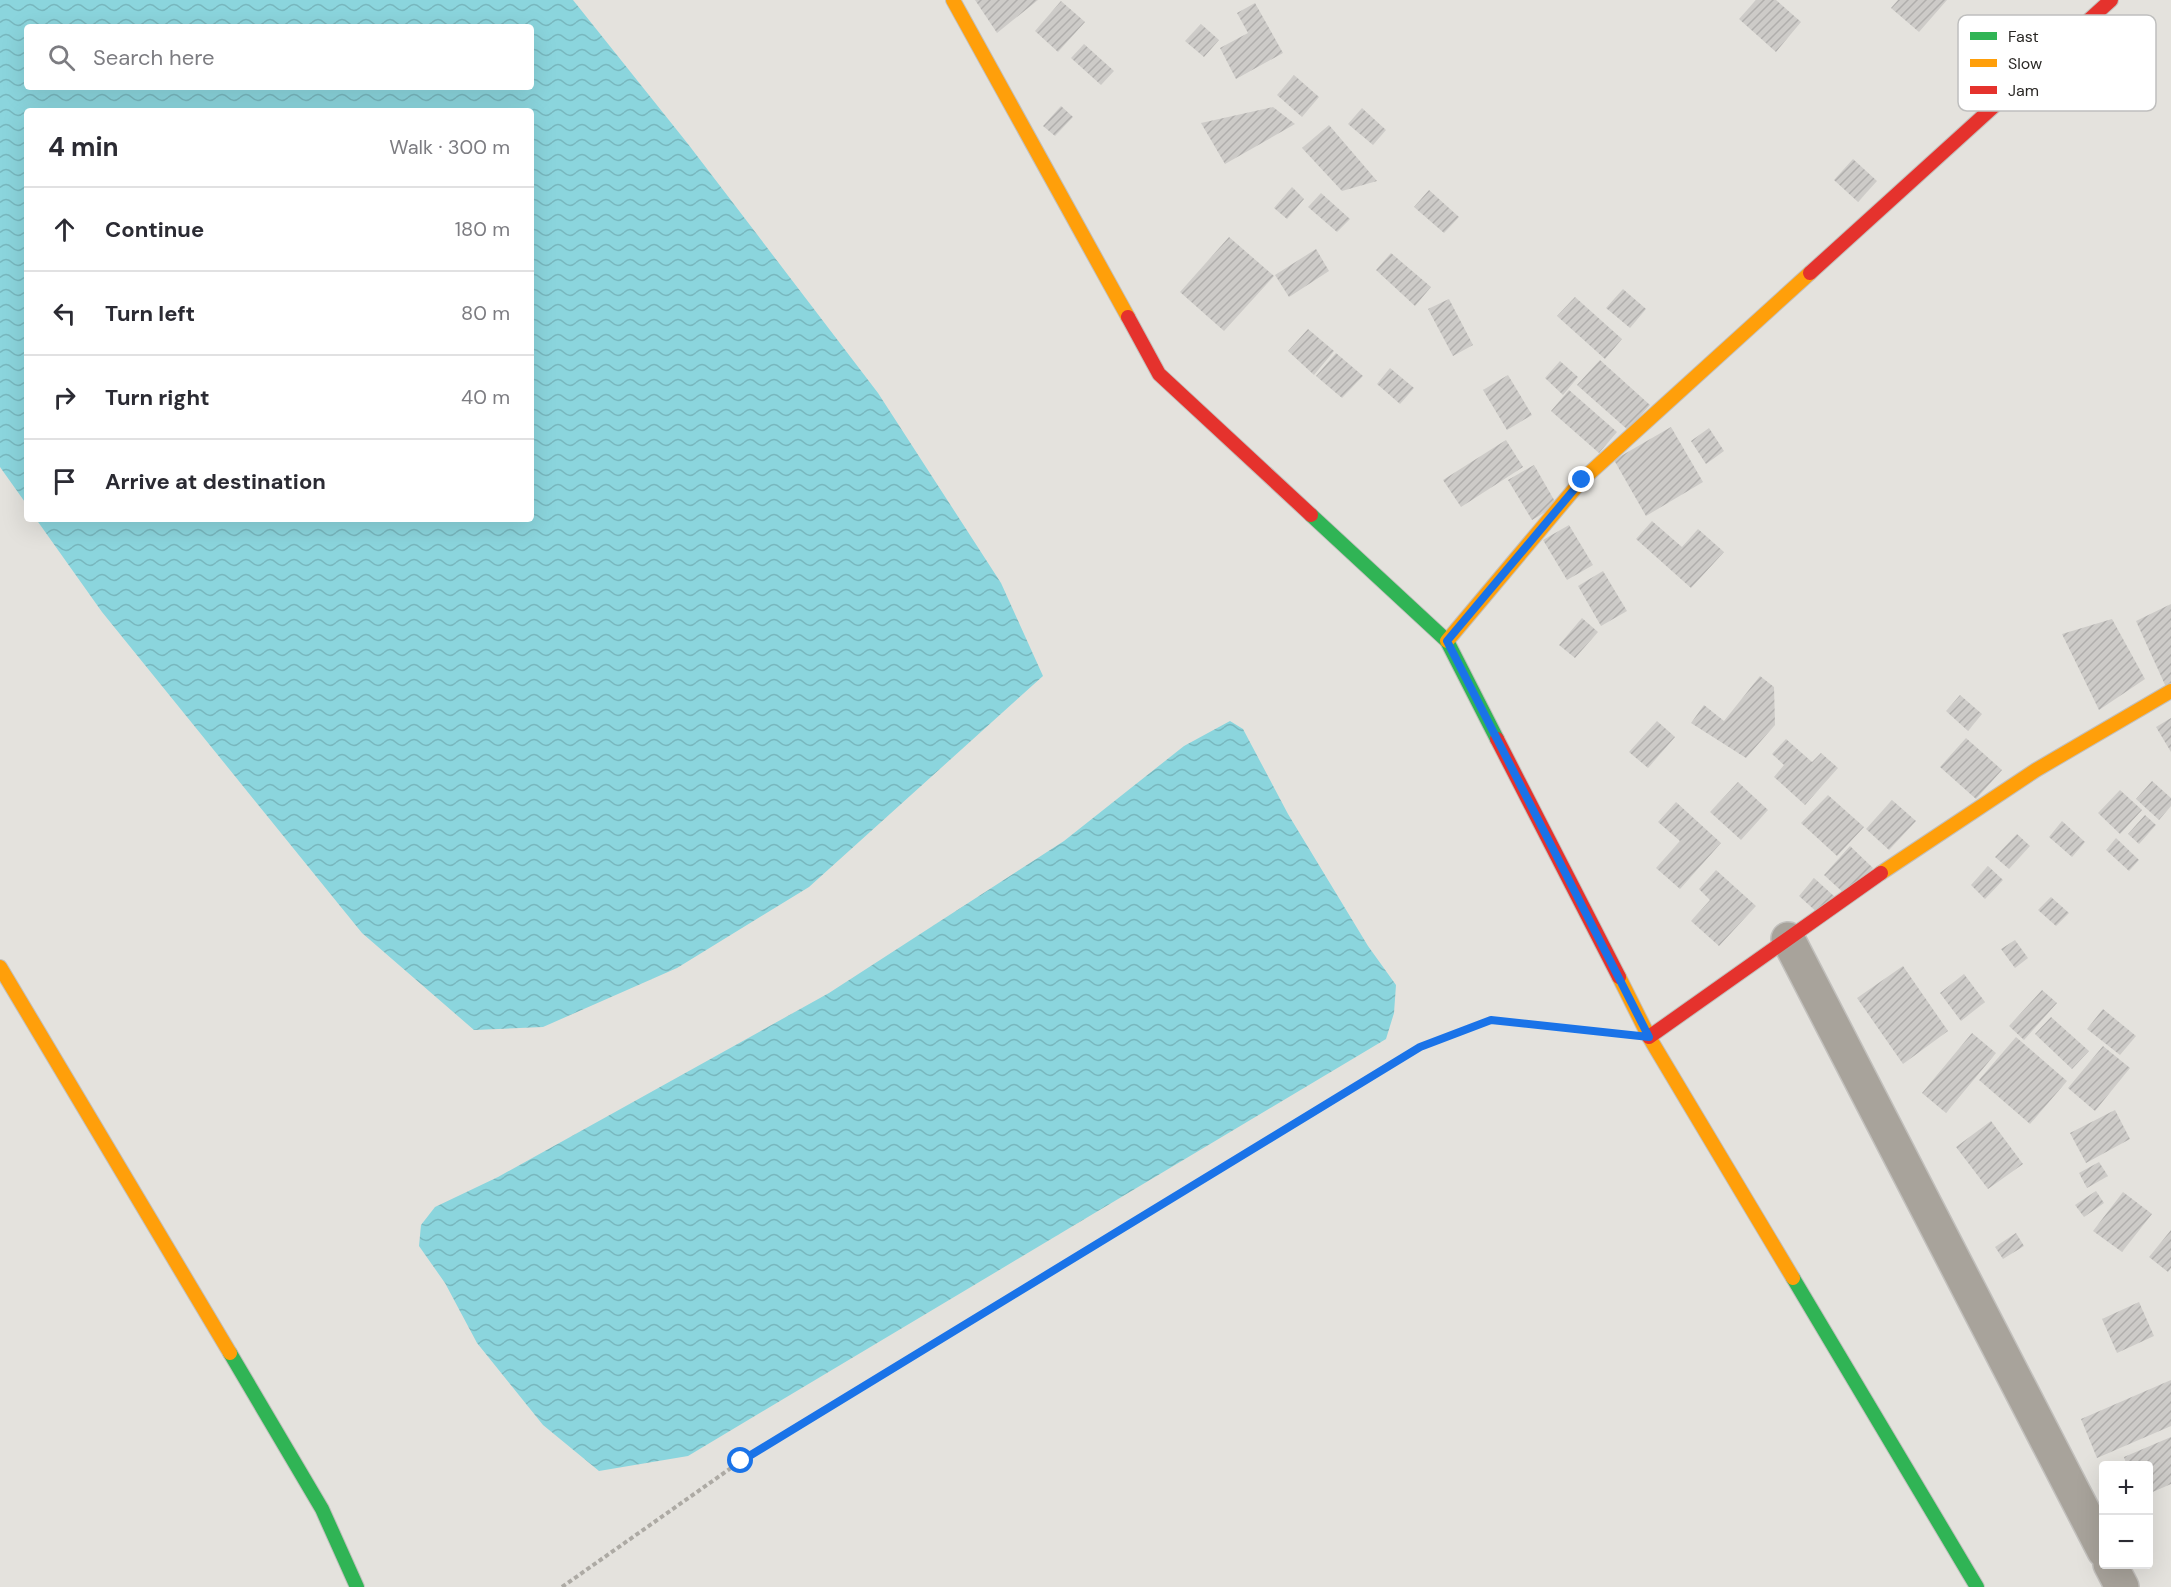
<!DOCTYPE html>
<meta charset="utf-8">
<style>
body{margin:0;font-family:"DM Sans",sans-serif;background:#f2f2f3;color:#2b2b33}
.controls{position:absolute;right:18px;bottom:18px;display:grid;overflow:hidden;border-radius:6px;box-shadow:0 6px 24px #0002}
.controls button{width:54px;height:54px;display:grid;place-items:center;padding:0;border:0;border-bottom:2px solid #e1e1e2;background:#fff;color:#2b2b33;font:30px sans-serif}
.stop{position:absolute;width:18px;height:18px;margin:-14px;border:4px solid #1a73e8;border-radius:50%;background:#fff}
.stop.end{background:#1a73e8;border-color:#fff;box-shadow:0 2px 6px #0008}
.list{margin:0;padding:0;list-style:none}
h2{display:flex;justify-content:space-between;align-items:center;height:78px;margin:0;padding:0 24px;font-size:26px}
h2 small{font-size:20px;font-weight:400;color:#7c7c81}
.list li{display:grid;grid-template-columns:39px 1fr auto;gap:18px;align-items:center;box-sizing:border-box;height:84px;padding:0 24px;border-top:2px solid #e1e1e2}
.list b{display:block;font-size:22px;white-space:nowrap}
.list em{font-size:20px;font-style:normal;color:#7c7c81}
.icon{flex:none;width:33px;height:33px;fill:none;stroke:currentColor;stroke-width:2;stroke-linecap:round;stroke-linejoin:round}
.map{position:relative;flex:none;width:2171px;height:1587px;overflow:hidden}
.search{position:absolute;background:#fff;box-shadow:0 6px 24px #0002;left:24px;top:24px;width:510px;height:66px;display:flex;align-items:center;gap:15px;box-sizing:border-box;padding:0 21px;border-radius:6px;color:#7c7c81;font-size:22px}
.panel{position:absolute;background:#fff;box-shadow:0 6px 24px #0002;left:24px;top:108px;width:510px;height:414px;border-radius:6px}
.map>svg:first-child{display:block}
</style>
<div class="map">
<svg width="2171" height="1587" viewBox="0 0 2171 1587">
<defs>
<pattern id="water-waves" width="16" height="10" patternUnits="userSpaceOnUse" patternTransform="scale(1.5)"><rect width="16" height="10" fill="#8bd5dd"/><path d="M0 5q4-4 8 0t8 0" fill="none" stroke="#78b7be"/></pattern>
<pattern id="building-hatch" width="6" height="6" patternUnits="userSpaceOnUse" patternTransform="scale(1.5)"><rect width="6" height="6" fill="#cdcbc8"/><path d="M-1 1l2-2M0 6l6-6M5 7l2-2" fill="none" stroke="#b0aeac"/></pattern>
</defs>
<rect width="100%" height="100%" fill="#e4e2dd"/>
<g fill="url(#water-waves)" fill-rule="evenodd">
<path d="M0,0H573L688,144L878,393L1001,583L1043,676L809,887L677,968L543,1027L474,1030L362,933L102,612L36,519H531V111H27V505L0,467ZM27,27H531V87H27Z"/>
<polygon points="1230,721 1243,729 1288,814 1368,946 1396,985 1394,1013 1386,1039 688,1456 599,1471 543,1425 477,1343 445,1283 419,1246 421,1225 435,1207 498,1177 829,993 1064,841 1184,746"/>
</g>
<g fill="url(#building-hatch)">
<polygon points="975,0 1038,0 997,33"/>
<polygon points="1756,0 1776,0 1801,22 1776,52 1739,19"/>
<polygon points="1898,0 1947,0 1919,32 1891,8"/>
<polygon points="1061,1 1085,22 1058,52 1035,31"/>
<polygon points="1255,3 1283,53 1236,79 1220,48 1248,33 1237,13"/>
<polygon points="1201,24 1219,40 1204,57 1185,41"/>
<polygon points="1084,44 1114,71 1101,85 1071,58"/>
<polygon points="1294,75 1319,97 1302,117 1277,95"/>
<polygon points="1061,106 1073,117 1055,136 1043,126"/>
<polygon points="1273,107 1295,124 1225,164 1201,123"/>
<polygon points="1362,108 1386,130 1373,145 1348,124"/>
<polygon points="1329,125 1377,181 1342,191 1302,148"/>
<polygon points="1853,159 1877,181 1858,202 1834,180"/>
<polygon points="1292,187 1304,199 1287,219 1274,208"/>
<polygon points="1429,190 1459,217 1444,233 1414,207"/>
<polygon points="1321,193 1350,219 1337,232 1308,207"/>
<polygon points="1229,237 1274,276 1224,331 1180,292"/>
<polygon points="1316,249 1329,271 1289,297 1275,275"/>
<polygon points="1391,253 1431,287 1415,306 1376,270"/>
<polygon points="1623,289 1646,309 1630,328 1606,308"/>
<polygon points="1575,297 1622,339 1605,359 1557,316"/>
<polygon points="1449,299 1473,345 1453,356 1428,309"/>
<polygon points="1308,329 1334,351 1314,375 1288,351"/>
<polygon points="1336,353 1363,376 1342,398 1316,376"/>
<polygon points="1600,360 1650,405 1628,430 1577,385"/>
<polygon points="1560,361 1578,377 1563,395 1545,378"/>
<polygon points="1390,368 1414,388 1400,404 1377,384"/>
<polygon points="1508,375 1532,415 1507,430 1483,390"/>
<polygon points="1569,390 1617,432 1599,453 1551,411"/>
<polygon points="1671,427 1703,482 1646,516 1614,460"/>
<polygon points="1709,428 1724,451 1706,464 1691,441"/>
<polygon points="1506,440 1523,467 1461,507 1443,480"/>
<polygon points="1534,465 1557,505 1532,520 1508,480"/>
<polygon points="1652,521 1682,547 1698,529 1724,552 1691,588 1636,539"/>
<polygon points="1569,525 1593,565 1567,580 1543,540"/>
<polygon points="1603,571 1627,611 1601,626 1578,586"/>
<polygon points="2171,604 2171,685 2166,687 2136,621"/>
<polygon points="1582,618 1598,632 1575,658 1559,645"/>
<polygon points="2112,619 2145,679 2099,710 2062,634"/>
<polygon points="1760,676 1774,687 1775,725 1746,758 1691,723 1704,705 1724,721"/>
<polygon points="1960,695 1982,714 1968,731 1946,711"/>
<polygon points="2171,718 2171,752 2156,727"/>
<polygon points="1657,721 1675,737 1648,768 1629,752"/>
<polygon points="1966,738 2002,770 1976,799 1940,767"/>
<polygon points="1786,739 1812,762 1821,753 1838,768 1805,805 1774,777 1784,765 1772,754"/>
<polygon points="2152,781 2171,798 2171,806 2159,820 2136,799"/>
<polygon points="1738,782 1768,810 1741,840 1710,812"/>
<polygon points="2120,790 2142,810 2120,834 2098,813"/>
<polygon points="1828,795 1864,827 1837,856 1801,823"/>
<polygon points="1892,800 1916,821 1889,850 1866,829"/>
<polygon points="1676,802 1721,843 1680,889 1656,868 1680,841 1658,822"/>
<polygon points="2145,815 2156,825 2139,844 2128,834"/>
<polygon points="2062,821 2085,842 2072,857 2049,837"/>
<polygon points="2017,834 2030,846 2009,869 1995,857"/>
<polygon points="2116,838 2139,860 2129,871 2106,850"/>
<polygon points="1850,846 1873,868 1847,896 1824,875"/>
<polygon points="1988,866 2003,880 1985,899 1971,885"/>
<polygon points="1716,870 1756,906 1719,946 1691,921 1710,900 1699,889"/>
<polygon points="1814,878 1835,897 1819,914 1799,896"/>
<polygon points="2051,897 2069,913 2056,926 2038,910"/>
<polygon points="2015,940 2028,958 2015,968 2001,949"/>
<polygon points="1903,966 1948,1031 1903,1064 1857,998"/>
<polygon points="1964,974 1985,1002 1961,1021 1940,993"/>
<polygon points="2042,990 2057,1003 2024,1040 2009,1026"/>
<polygon points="2103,1009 2136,1036 2120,1055 2087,1029"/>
<polygon points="2051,1017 2089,1051 2072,1069 2035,1034"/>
<polygon points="1972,1033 1996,1053 1946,1113 1922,1093"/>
<polygon points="2016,1037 2067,1081 2030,1124 1979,1080"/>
<polygon points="2103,1046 2130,1068 2095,1111 2068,1088"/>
<polygon points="2115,1110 2130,1139 2086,1163 2070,1133"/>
<polygon points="1991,1121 2023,1164 1988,1189 1956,1147"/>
<polygon points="2099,1162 2108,1176 2087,1188 2079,1173"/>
<polygon points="2096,1191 2104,1203 2084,1217 2075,1205"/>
<polygon points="2123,1192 2152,1214 2122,1252 2093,1231"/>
<polygon points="2171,1230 2171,1268 2168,1272 2149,1257"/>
<polygon points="2016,1233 2024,1246 2003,1259 1995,1247"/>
<polygon points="2139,1302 2154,1336 2117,1353 2102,1319"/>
<polygon points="2171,1380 2171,1426 2097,1458 2081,1419"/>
<polygon points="2171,1437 2171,1484 2148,1494 2148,1466 2127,1466 2124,1457"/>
</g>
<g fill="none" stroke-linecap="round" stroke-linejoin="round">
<g stroke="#c2c0bd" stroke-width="36">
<g id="street">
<polyline points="1788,939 2104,1551"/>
<polyline points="2110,1564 2122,1587"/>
</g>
</g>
<g stroke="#c2c0bd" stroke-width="16">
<g id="fast">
<polyline points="1311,515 1447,641 1497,739"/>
<polyline points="1793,1278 1977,1587"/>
<polyline points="230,1353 322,1509 357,1587"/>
</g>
</g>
<g stroke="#c2c0bd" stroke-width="16">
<g id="slow">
<polyline points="953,0 1128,317"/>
<polyline points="1447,641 1582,480 1810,273"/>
<polyline points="1881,873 2036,770 2171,691"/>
<polyline points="0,967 230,1353"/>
<polyline points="1619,977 1649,1037 1793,1278"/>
</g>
</g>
<g stroke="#c2c0bd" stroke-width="16">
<g id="jam">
<polyline points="1810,273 2111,0"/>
<polyline points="1128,317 1159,374 1311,515"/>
<polyline points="1497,739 1619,977"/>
<polyline points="1649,1037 1881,873"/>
</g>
</g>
<polyline stroke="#adaaa4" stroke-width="4" stroke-dasharray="4.5 3" stroke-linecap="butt" points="562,1587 741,1461 1420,1047 1491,1020 1606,1032"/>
<use href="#street" stroke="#a8a39b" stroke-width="33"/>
<use href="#fast" stroke="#30b455" stroke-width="14"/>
<use href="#slow" stroke="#ff9f0a" stroke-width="14"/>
<use href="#jam" stroke="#e5322d" stroke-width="14"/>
</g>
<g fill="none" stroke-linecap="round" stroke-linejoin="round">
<polyline stroke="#1a73e8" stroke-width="8" points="741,1461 1420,1047 1491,1020 1649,1037 1447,641 1582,480"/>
</g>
<rect x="1958" y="15" width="198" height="96" rx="9" fill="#fff" stroke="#bfbfbe" stroke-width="1.5"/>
<rect x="1970" y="32" width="27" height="8" fill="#30b455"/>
<rect x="1970" y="59" width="27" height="8" fill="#ff9f0a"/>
<rect x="1970" y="86" width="27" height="8" fill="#e5322d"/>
<g font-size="16" fill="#2b2926">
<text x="2008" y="42">Fast</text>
<text x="2008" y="69">Slow</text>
<text x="2008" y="96">Jam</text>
</g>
</svg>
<div class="controls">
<button>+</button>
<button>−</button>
</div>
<div class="stop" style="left:741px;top:1461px"></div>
<div class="stop end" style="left:1582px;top:480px"></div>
<div class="search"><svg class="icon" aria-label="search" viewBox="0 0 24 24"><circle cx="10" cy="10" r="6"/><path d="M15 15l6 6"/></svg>Search here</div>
<section class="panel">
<h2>4 min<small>Walk · 300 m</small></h2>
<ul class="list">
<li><svg class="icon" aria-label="ahead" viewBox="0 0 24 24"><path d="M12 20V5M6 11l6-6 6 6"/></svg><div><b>Continue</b></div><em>180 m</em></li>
<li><svg class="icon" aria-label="left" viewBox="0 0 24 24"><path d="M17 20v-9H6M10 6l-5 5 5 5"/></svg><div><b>Turn left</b></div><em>80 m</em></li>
<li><svg class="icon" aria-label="right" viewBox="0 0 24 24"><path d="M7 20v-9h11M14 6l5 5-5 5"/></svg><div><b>Turn right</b></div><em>40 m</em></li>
<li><svg class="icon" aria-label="arrive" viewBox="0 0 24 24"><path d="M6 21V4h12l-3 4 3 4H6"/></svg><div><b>Arrive at destination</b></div></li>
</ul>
</section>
</div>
